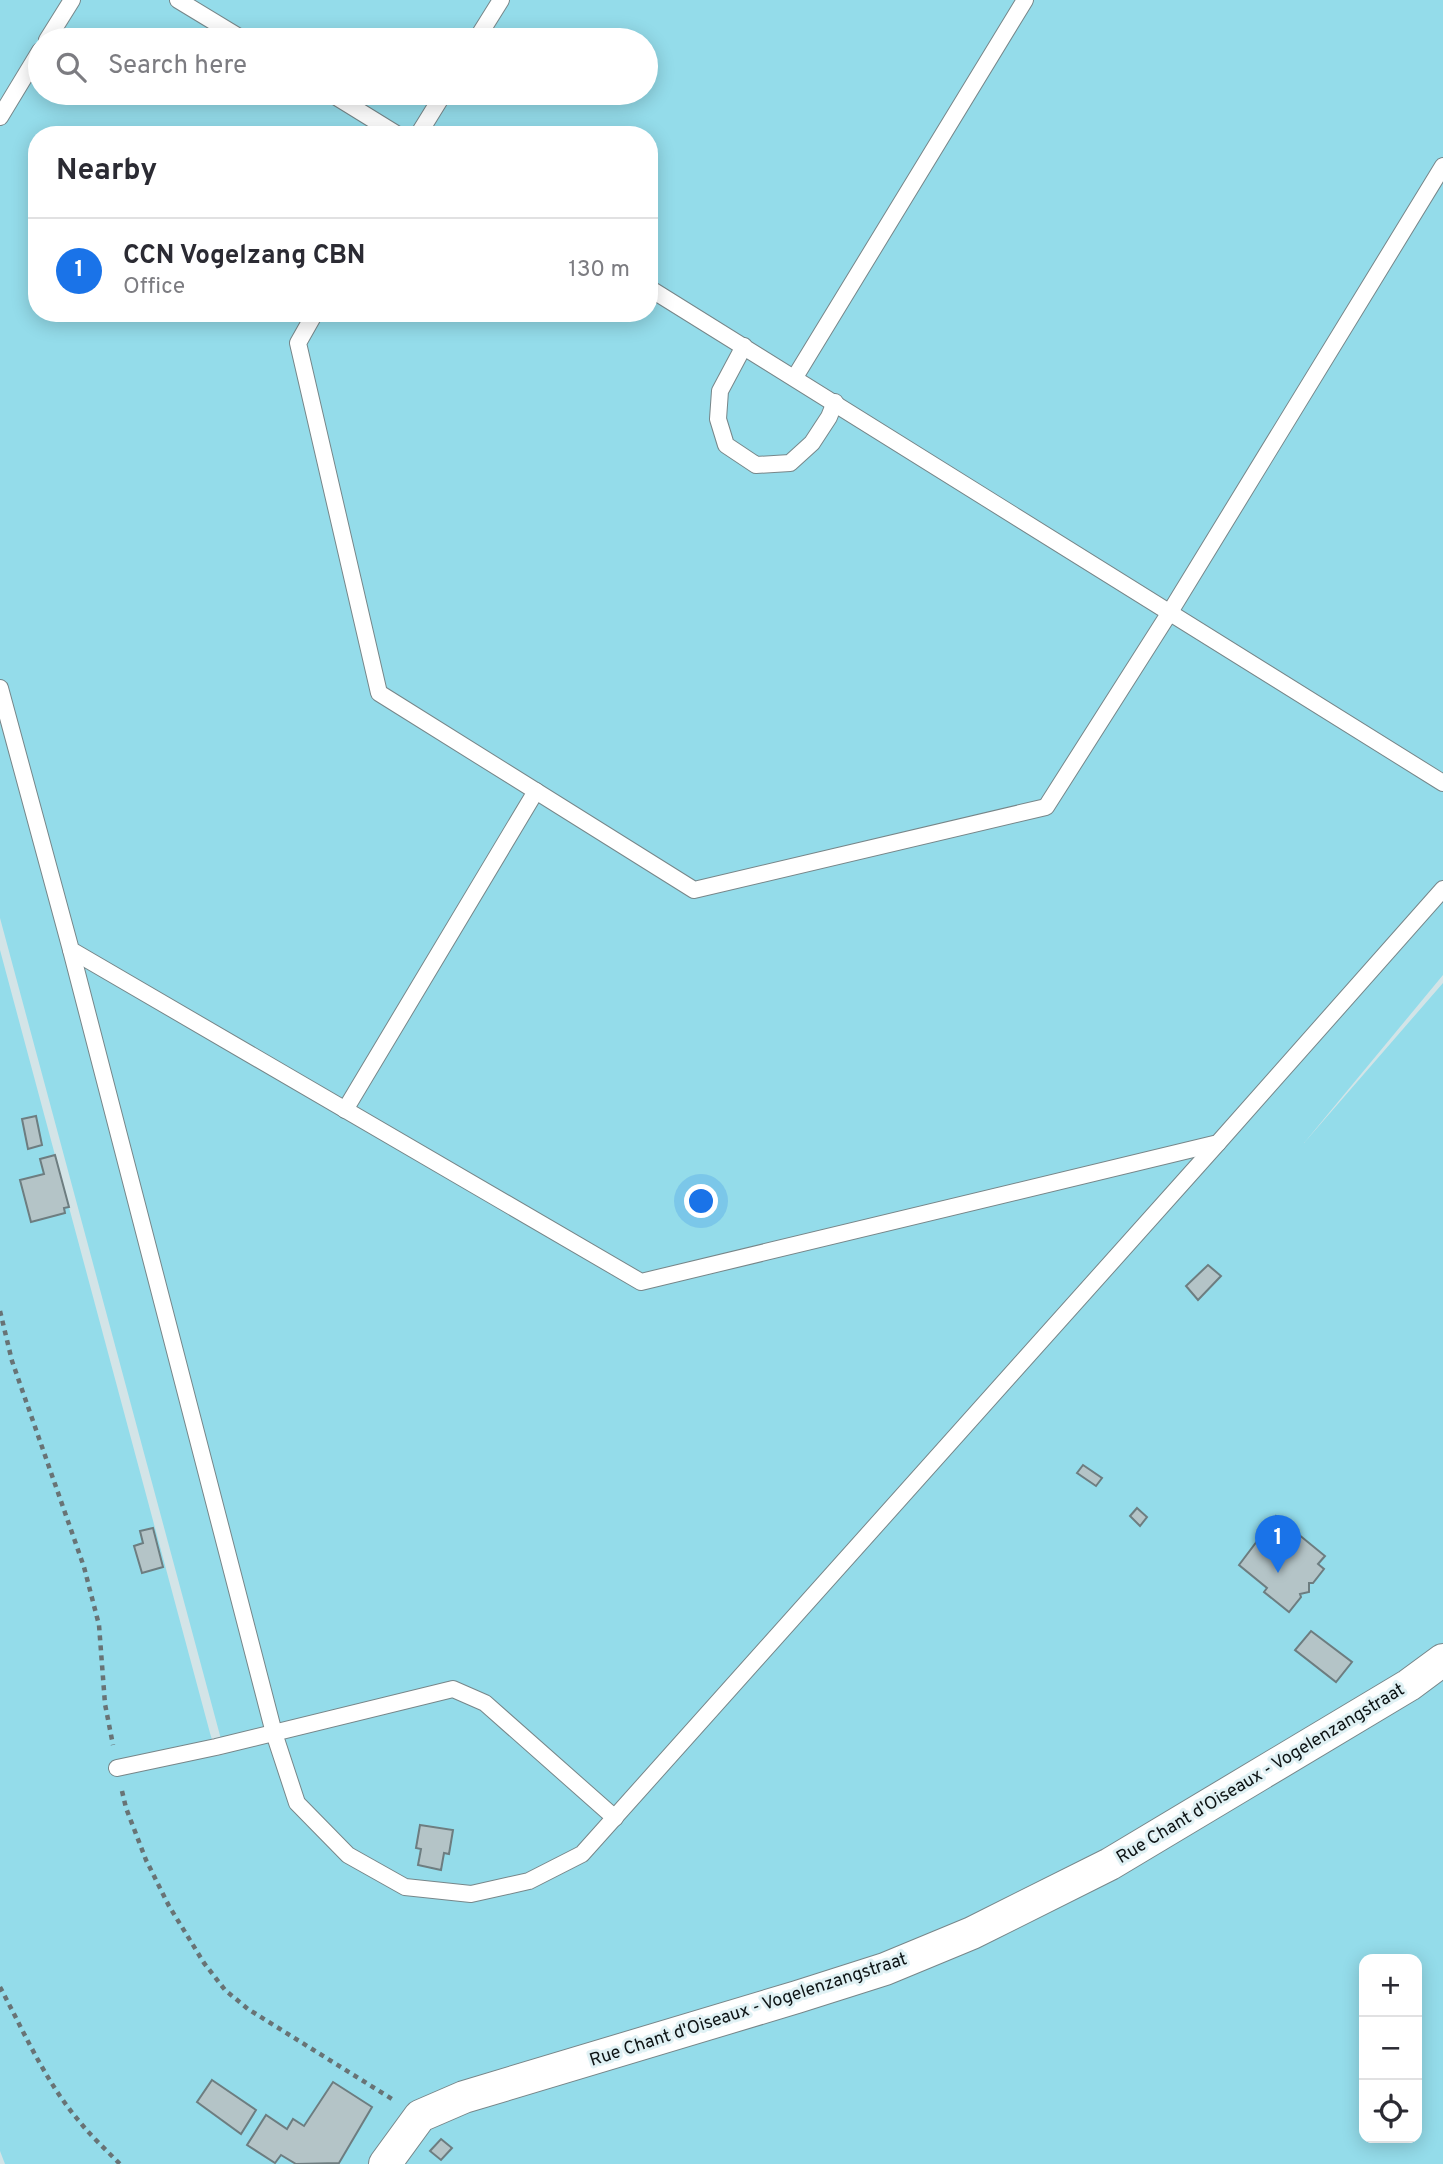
<!DOCTYPE html>
<meta charset="utf-8">
<style>
body{margin:0;font-family:Overpass,sans-serif;background:#f7f7f7;color:#2b2b33}
.controls{position:absolute;right:21px;bottom:21px;display:grid;overflow:hidden;border-radius:14px;box-shadow:0 4px 18px #0003}
.controls button{width:63px;height:63px;display:grid;place-items:center;padding:0;border:0;border-bottom:2px solid #e1e1e2;background:#fff;color:#2b2b33;font:35px sans-serif}
.you{position:absolute;left:702px;top:1202px;width:24px;height:24px;margin:-18px;border:5px solid #fff;border-radius:50%;background:#1a73e8;box-shadow:0 0 0 10px #1a73e833}
.badge{display:grid;place-items:center;width:46px;height:46px;border-radius:50%;background:#1a73e8;color:#fff;font-size:23px;font-weight:700}
.pin{position:absolute;translate:-50% -58px;filter:drop-shadow(0 2px 4px #0008)}
.pin::after{content:'';position:absolute;top:37px;width:24px;height:21px;background:inherit;clip-path:polygon(0 0,100% 0,50% 100%)}
.list{margin:0;padding:0;list-style:none}
h2{display:flex;justify-content:space-between;align-items:center;height:91px;margin:0;padding:0 28px;font-size:30px}
h2 small{font-size:23px;font-weight:400;color:#7c7c81}
.list li{display:grid;grid-template-columns:46px 1fr auto;gap:21px;align-items:center;box-sizing:border-box;height:105px;padding:0 28px;border-top:2px solid #e1e1e2}
.list b{display:block;font-size:26px;white-space:nowrap}
.list p{margin:0;font-size:23px;white-space:nowrap;color:#7c7c81}
.list em{font-size:23px;font-style:normal;color:#7c7c81}
.icon{flex:none;width:38px;height:38px;fill:none;stroke:currentColor;stroke-width:2;stroke-linecap:round;stroke-linejoin:round}
.map{position:relative;flex:none;width:1443px;height:2164px;overflow:hidden}
.search{position:absolute;background:#fff;box-shadow:0 4px 18px #0003;left:28px;top:28px;width:630px;height:77px;display:flex;align-items:center;gap:18px;box-sizing:border-box;padding:0 24px;border-radius:38px;color:#7c7c81;font-size:26px}
.panel{position:absolute;background:#fff;box-shadow:0 4px 18px #0003;left:28px;top:126px;width:630px;height:196px;border-radius:28px}
.map>svg:first-child{display:block}
</style>
<div class="map">
<svg width="1443" height="2164" viewBox="0 0 1443 2164">
<rect width="100%" height="100%" fill="#d3e4e7"/>
<path fill="#94dcea" fill-rule="evenodd" d="M0,0H1443V975L1304,1143L1443,983V2164H5L0,2151V950L210,1733L217,1756L225,1754L0,918ZM40,40H646V93H40ZM37,135H649V313H37ZM1364,1959H1417V2138H1364Z"/>
<g fill="#b4c4c7" stroke="#6d7d80" stroke-width="2">
<polygon points="36,1116 42,1145 28,1149 22,1119"/>
<polygon points="55,1155 69,1207 64,1208 65,1213 31,1222 20,1180 44,1174 40,1159"/>
<polygon points="1208,1265 1221,1276 1198,1300 1186,1286"/>
<polygon points="1083,1465 1102,1478 1096,1486 1077,1473"/>
<polygon points="1137,1508 1147,1517 1140,1526 1130,1516"/>
<polygon points="1276,1516 1325,1556 1318,1564 1324,1569 1313,1583 1309,1583 1309,1592 1300,1594 1301,1597 1289,1612 1264,1592 1267,1588 1239,1565"/>
<polygon points="153,1528 163,1567 142,1573 134,1546 143,1543 140,1531"/>
<polygon points="1311,1631 1352,1662 1336,1682 1295,1650"/>
<polygon points="420,1825 453,1830 449,1854 444,1853 441,1870 418,1865 421,1849 416,1848"/>
<polygon points="212,2080 256,2110 241,2134 197,2102"/>
<polygon points="333,2082 372,2107 339,2163 296,2164 281,2155 275,2163 247,2145 266,2115 287,2129 293,2119 304,2126"/>
<polygon points="441,2139 452,2148 441,2160 430,2151"/>
</g>
<g fill="none" stroke-linecap="round" stroke-linejoin="round">
<g stroke="#778689" stroke-width="18">
<g id="service">
<polyline points="178,0 244,40"/>
<polyline points="47,40 72,0"/>
<polyline points="476,40 501,0"/>
<polyline points="330,93 398,135"/>
<polyline points="0,117 40,51"/>
<polyline points="418,135 444,93"/>
<polyline points="649,288 1443,783"/>
<polyline points="315,313 298,343 379,693 694,890 1046,807 1170,612 1443,166"/>
<polyline points="744,346 720,391 718,419 726,445 756,465 790,463 812,443 829,417 835,402"/>
<polyline points="795,377 1025,0"/>
<polyline points="0,688 71,950 641,1282 1218,1143 1443,889"/>
<polyline points="71,950 274,1733 297,1803 348,1855 405,1887 471,1894 529,1881 582,1854 1218,1143"/>
<polyline points="345,1110 536,791"/>
<polyline points="117,1768 216,1747 453,1689 485,1703 615,1818"/>
</g>
</g>
<g stroke="#778689" stroke-width="34">
<polyline id="minor" points="385,2164 420,2116 464,2097 797,1997 885,1969 972,1933 1110,1864 1409,1685 1443,1660"/>
</g>
<g stroke="#687375" stroke-width="4.5" stroke-dasharray="5 5" stroke-linecap="butt">
<polyline points="0,1311 12,1361 84,1567 99,1625 105,1704 113,1745"/>
<polyline points="122,1791 126,1808 146,1860 169,1906 204,1963 225,1990 248,2009 392,2099"/>
<path d="M0,1987C24,2032 45,2081 79,2121C91,2136 106,2150 120,2164"/>
</g>
<use href="#service" stroke="#fff" stroke-width="16"/>
<use href="#minor" stroke="#fff" stroke-width="32"/>
</g>
<g text-anchor="middle" stroke-width="6" stroke-linejoin="round" paint-order="stroke">
<g font-size="18" fill="#0d1314" stroke="#e0f1f4">
<text transform="translate(1260 1773) rotate(-31)" y="6">Rue Chant d'Oiseaux - Vogelenzangstraat</text>
<text transform="translate(748 2009) rotate(-18)" y="6">Rue Chant d'Oiseaux - Vogelenzangstraat</text>
</g>
</g>
</svg>
<div class="controls">
<button>+</button>
<button>−</button>
<button><svg class="icon" aria-label="locate" viewBox="0 0 24 24"><circle cx="12" cy="12" r="6"/><path d="M12 2v4M12 18v4M2 12h4M18 12h4"/></svg></button>
</div>
<div class="you"></div>
<div class="pin badge" style="left:1278px;top:1573px">1</div>
<div class="search"><svg class="icon" aria-label="search" viewBox="0 0 24 24"><circle cx="10" cy="10" r="6"/><path d="M15 15l6 6"/></svg>Search here</div>
<section class="panel">
<h2>Nearby<small></small></h2>
<ul class="list">
<li><span class="badge">1</span><div><b>CCN Vogelzang CBN</b><p>Office</p></div><em>130 m</em></li>
</ul>
</section>
</div>
